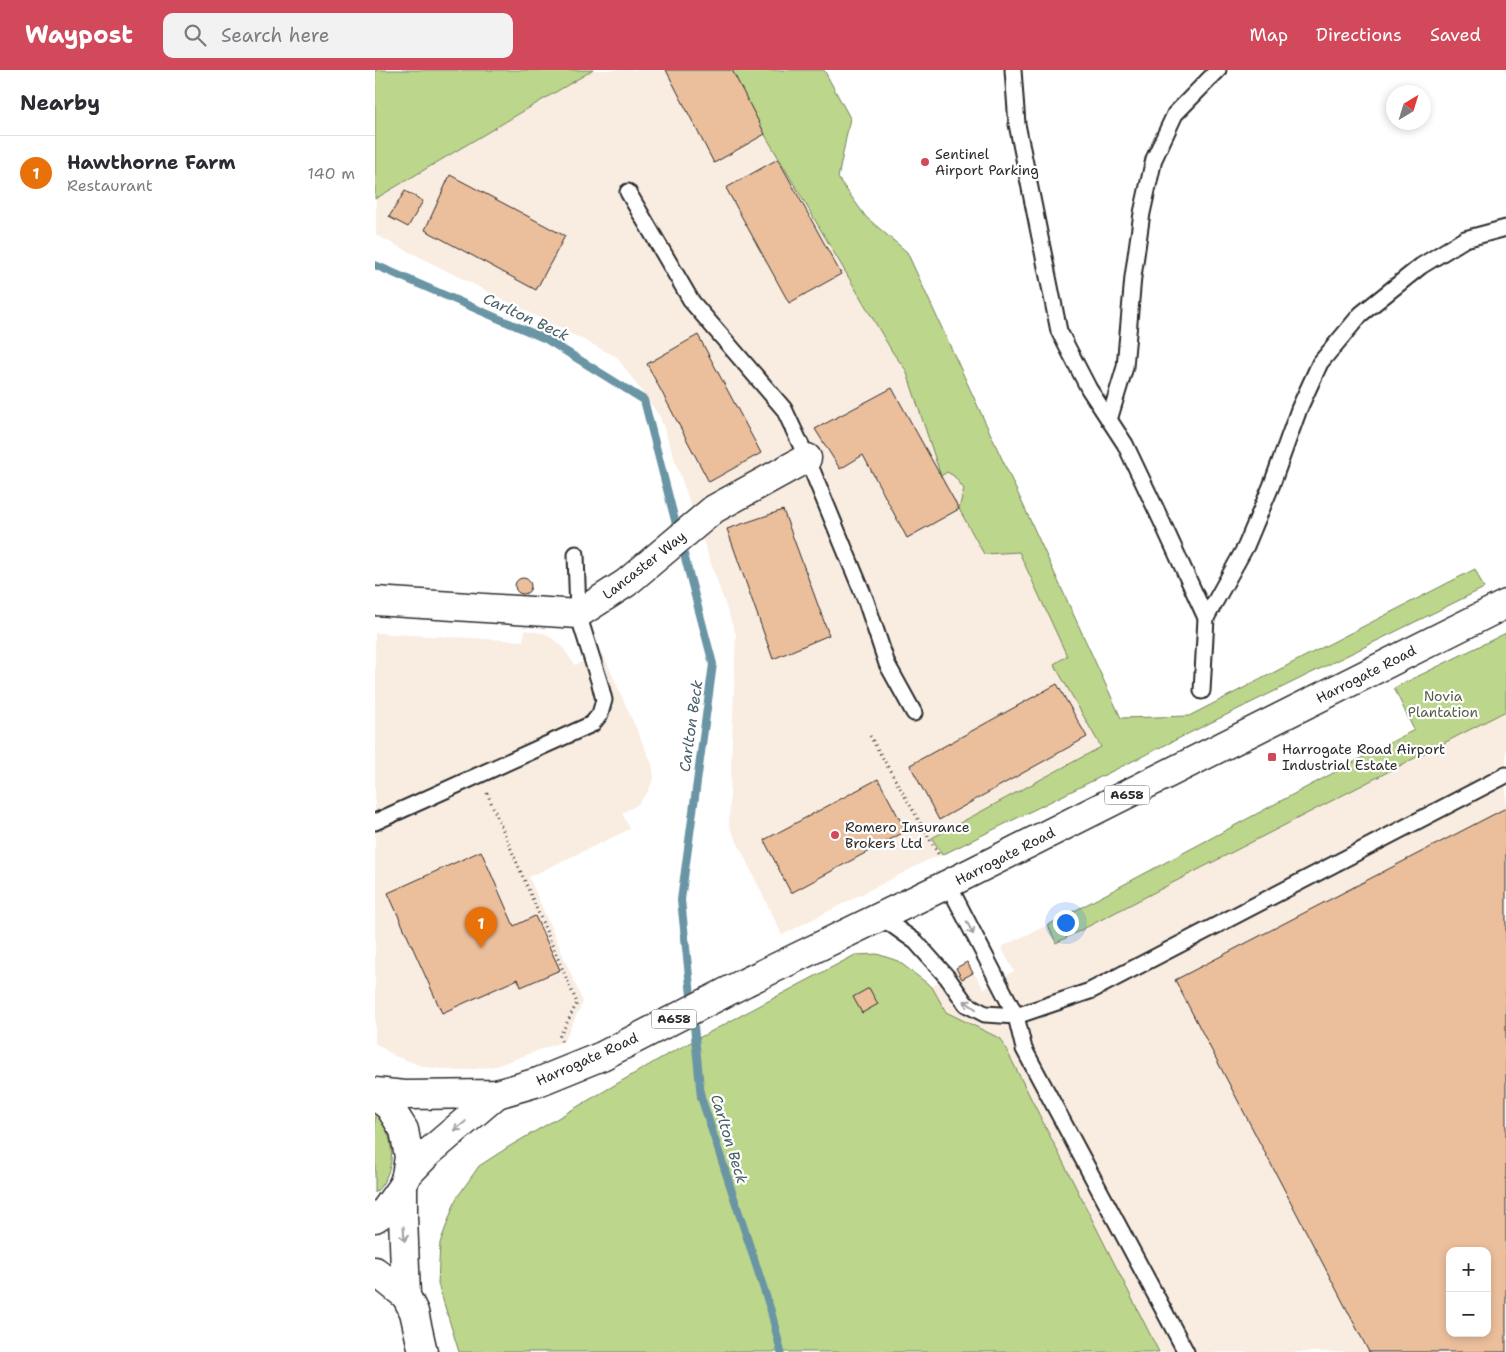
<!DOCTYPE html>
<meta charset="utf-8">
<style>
body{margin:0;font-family:"Shantell Sans",sans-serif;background:#f2f2f3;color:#2b2b33}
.controls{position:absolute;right:15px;bottom:15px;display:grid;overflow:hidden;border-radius:10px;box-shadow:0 2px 8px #0003}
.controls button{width:45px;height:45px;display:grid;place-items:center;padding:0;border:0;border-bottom:1px solid #e1e1e2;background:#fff;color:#2b2b33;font:25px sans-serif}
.compass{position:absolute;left:1011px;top:15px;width:45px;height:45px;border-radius:50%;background:#fff;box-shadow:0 2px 8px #0003;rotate:38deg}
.you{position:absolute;left:690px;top:852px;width:18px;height:18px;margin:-12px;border:4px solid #fff;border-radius:50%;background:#1a73e8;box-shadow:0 0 0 8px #1a73e833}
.badge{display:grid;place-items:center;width:32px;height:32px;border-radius:50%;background:#d1495b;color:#fff;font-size:16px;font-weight:700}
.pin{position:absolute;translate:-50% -41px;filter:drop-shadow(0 1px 2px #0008)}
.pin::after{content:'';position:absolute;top:26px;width:18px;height:15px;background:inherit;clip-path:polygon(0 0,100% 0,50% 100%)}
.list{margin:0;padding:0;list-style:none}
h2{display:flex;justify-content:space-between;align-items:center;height:65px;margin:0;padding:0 20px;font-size:21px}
h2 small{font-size:16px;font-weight:400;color:#7c7c81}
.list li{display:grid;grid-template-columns:32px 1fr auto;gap:15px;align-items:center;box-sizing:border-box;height:75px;padding:0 20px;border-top:1px solid #e1e1e2}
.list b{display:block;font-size:19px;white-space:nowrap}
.list p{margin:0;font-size:16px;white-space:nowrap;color:#7c7c81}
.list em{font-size:16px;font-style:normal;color:#7c7c81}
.icon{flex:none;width:28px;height:28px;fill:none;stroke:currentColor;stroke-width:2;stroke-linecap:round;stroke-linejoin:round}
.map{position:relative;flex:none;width:1131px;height:1282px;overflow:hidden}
header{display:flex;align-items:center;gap:30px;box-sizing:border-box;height:70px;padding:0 25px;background:#d1495b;color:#fff}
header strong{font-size:24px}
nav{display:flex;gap:28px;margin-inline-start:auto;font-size:18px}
.search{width:350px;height:45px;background:#f2f2f3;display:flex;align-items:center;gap:12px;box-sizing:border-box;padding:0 18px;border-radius:10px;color:#7c7c81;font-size:19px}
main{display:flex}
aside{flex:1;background:#fff}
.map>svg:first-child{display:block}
</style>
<header>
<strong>Waypost</strong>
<div class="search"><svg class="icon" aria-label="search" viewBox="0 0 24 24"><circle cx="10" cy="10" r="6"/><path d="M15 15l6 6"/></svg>Search here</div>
<nav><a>Map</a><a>Directions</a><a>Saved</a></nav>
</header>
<main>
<aside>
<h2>Nearby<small></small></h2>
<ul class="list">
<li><span class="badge" style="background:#e8710a">1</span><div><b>Hawthorne Farm</b><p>Restaurant</p></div><em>140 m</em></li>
</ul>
</aside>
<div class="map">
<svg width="1131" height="1282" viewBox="0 0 1131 1282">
<rect width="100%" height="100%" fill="#fff"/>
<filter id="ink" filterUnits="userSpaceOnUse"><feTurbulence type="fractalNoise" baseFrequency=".02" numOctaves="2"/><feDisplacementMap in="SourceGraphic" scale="10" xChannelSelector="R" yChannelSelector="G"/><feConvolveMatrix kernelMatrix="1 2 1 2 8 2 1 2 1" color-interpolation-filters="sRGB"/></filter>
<g filter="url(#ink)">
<g fill="#f9ece1" fill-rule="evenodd">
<polygon points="218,0 391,0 764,688 567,785 557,788 407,865 354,755 361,565 285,347 242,287 1,165 1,129"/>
<polygon points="150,560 171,564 185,574 200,595 228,584 277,694 279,708 272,723 262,735 247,743 255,759 154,807 208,932 189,971 121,996 84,1001 50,997 20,986 0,973 0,563 148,571"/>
<path d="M1131,613V1282H784L626,969L571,942L557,917L572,907L581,898L592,892L609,919L639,901L626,877L673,855L1039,660ZM1075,1181H1112V1263H1075Z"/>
</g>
<g fill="#bcd68c" stroke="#74805c">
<polygon points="0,0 218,0 0,129"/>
<polygon points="352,0 449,0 475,48 463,108 491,147 532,182 746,648 814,646 1100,499 1109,518 567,785 557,768 726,677 679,594 692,586 644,482 609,484 584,439 589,419 579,406 572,402 566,406 531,300 518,283"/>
<polygon points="1131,563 1131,641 681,873 673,855 1039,660 1019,618"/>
<polygon points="502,884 523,891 557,917 571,942 626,969 784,1282 84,1282 63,1214 65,1173 81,1129 104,1096 135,1076 286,988 480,885"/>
<path d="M0,1043C22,1066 22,1101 0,1123Z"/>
</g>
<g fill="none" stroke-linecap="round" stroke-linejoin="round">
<g stroke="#6a95a4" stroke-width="8">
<polyline points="0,195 171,269 269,330 303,462"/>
<polyline points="306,473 338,594 306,830 317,935"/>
<polyline points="318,946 326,1027 396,1241 406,1282"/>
</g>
</g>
<g fill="#ecbf9c" stroke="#2b2b2b" fill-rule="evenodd">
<polygon points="291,0 357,0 390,64 339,93"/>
<polygon points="403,89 466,204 414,233 351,118"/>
<polygon points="75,105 190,166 161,220 50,160"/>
<polygon points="30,121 48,131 33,157 14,147"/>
<polygon points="323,265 386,383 334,412 272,294"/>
<polygon points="517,318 584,439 532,468 488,385 465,399 440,359"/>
<polygon points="408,440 454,565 398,589 352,459"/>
<circle cx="148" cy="516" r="8"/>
<polygon points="682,614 712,667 564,750 535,695"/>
<polygon points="503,709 531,761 416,823 389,770"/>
<path d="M1131,738V1282H994L800,910ZM1075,1181H1112V1263H1075Z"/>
<polygon points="106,781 139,856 160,846 185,900 146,917 143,909 67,943 13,823"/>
<polygon points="592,892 598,903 587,909 581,898"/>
<polygon points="494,918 503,934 487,943 478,927"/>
</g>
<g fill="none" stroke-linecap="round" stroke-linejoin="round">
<g stroke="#2b2b2b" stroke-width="19">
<g id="service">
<polyline points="638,0 642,54 684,261 714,319 750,374 787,452 831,548 827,621"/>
<polyline points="253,122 317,232 409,339 432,388 491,531 512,594 539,643"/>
<polyline points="734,350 750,297 758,207 767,143 779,89 800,44 843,0"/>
<polyline points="831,548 871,476 897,414 924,339 945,293 986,244 1046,196 1090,169 1131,158"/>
<polyline points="0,752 217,654 225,644 229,630 225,614 203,544 201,484"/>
<polyline points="573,814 641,946 649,979 811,1282"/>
<polyline points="506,847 541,872 572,907 591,934 610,944 641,946 715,921 1131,705"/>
</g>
</g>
<g stroke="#2b2b2b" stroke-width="31">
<g id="minor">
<polyline points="0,531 203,544 251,513 339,439 432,388"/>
<polyline points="0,1201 31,1226"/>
</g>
</g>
<g stroke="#2b2b2b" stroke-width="31">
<polyline id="tertiary" points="28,1115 28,1146 31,1226 39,1242 48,1282"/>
</g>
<g stroke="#2b2b2b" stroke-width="31">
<g id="trunk">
<polyline points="0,1022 30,1025 122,1024 163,1012 227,986 371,912 579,811 1131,534"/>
<polyline points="0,1026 14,1036 29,1060 34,1087 31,1106 28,1115 9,1142 0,1148"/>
<polyline points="31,1106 53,1083 122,1024"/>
</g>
</g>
<g stroke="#2b2b2b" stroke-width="3" stroke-dasharray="1 4" stroke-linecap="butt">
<polyline points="495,666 565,787"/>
<polyline points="112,723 202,933 185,966 187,974"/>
</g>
<use href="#service" stroke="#fff" stroke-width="15"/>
<use href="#minor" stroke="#fff" stroke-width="28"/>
<use href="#tertiary" stroke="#fff" stroke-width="28"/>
<use href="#trunk" stroke="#fff" stroke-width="28"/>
</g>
<defs><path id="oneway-shaft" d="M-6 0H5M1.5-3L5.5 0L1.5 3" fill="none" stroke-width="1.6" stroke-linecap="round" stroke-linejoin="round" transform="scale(1.25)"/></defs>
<g stroke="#a0a0a0">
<use href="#oneway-shaft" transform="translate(595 858) rotate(63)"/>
<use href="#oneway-shaft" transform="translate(595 935) rotate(-145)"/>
<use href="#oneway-shaft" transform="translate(85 1056) rotate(140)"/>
<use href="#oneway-shaft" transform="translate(29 1164) rotate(86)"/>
</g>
</g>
<g fill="#d1495b" stroke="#fff" stroke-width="2">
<circle cx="550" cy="92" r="5"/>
<rect x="892" y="682" width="10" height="10" rx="2.5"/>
<circle cx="460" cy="765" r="5"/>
</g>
<g text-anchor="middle" stroke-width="4.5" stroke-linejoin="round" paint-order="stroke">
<g fill="#fff" stroke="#6b6b6b" stroke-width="1">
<rect x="729.5" y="715.5" width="45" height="19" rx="4"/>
<rect x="276.5" y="939.5" width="45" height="19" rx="4"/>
</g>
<g font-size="12" font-weight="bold" fill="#2b2b2b">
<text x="752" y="729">A658</text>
<text x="299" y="953">A658</text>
</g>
<g font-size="14" fill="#2b2b2b" stroke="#fff" text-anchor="start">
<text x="560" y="89">Sentinel<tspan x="560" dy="16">Airport Parking</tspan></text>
<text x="907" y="684">Harrogate Road Airport<tspan x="907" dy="16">Industrial Estate</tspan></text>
<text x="470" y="762">Romero Insurance<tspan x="470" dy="16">Brokers Ltd</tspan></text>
</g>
<g font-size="14" fill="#2b2b2b" stroke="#fff">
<text transform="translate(269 495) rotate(-38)" y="5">Lancaster Way</text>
<text transform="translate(991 604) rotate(-27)" y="5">Harrogate Road</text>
<text transform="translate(630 786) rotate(-27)" y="5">Harrogate Road</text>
<text transform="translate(212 989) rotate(-24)" y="5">Harrogate Road</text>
</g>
<g font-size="14" fill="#565e48" stroke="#fff">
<text x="1068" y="631">Novia<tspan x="1068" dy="16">Plantation</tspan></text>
</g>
<g font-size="15" font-style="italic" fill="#4a6068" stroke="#fff">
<text transform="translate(151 247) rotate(25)" y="5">Carlton Beck</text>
<text transform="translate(316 656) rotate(-82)" y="5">Carlton Beck</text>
<text transform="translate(354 1069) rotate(73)" y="5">Carlton Beck</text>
</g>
</g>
</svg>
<div class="controls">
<button>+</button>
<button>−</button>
</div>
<svg class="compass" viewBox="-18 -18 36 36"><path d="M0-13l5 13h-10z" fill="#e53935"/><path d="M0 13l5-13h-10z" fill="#7c7c81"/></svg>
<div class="you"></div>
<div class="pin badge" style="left:106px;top:878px;background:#e8710a">1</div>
</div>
</main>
